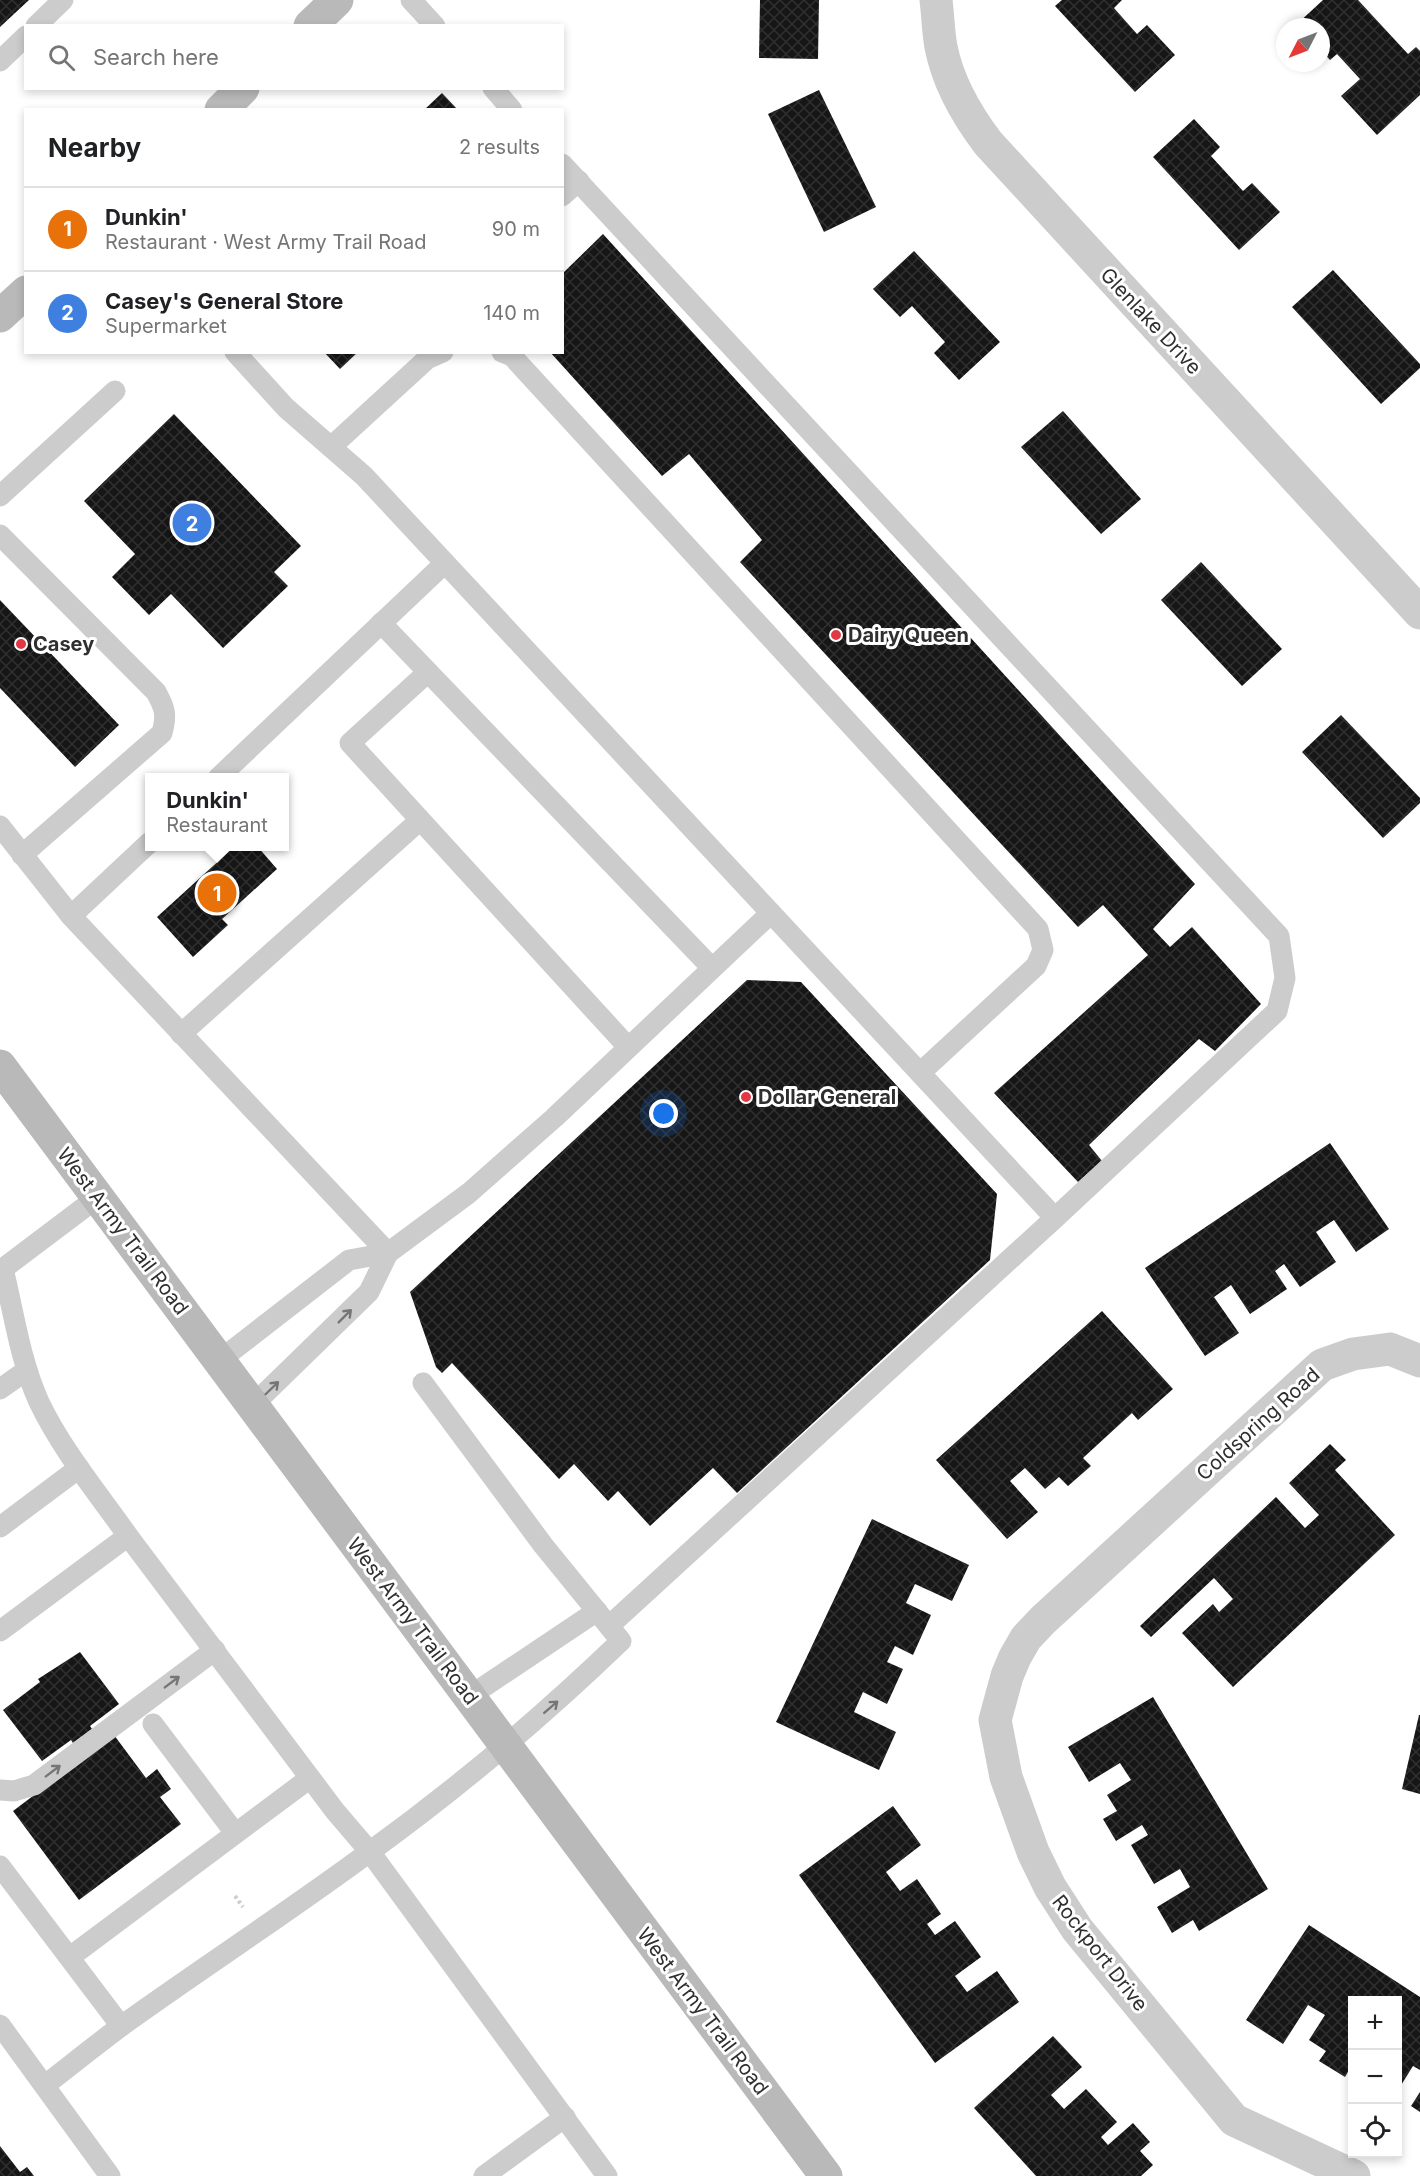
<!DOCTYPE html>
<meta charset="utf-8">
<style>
body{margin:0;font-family:Inter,sans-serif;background:#f2f2f2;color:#202124}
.controls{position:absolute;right:18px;bottom:18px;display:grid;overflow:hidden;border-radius:0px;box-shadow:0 3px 9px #0003}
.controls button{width:54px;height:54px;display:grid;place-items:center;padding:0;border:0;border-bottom:2px solid #e0e0e0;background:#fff;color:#202124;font:30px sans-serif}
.compass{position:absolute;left:1276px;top:18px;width:54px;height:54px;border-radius:50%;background:#fff;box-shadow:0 3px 9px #0003;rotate:228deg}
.you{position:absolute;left:664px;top:1114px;width:21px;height:21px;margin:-15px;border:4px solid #fff;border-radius:50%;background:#1a73e8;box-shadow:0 0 0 9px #1a73e833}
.badge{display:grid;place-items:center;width:39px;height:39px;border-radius:50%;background:#e03845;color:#fff;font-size:20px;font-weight:700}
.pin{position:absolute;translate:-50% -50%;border:3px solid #fff;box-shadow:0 2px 6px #0006}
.popup{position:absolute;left:145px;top:773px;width:144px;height:78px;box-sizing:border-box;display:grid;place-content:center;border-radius:0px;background:#fff;filter:drop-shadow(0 2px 4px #0005);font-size:20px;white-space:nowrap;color:#757577}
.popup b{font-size:22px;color:#202124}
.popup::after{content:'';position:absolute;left:50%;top:100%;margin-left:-12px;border:12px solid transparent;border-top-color:#fff}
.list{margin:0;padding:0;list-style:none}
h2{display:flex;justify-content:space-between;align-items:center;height:78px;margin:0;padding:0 24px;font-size:26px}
h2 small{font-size:20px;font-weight:400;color:#757577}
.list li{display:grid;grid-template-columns:39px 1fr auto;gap:18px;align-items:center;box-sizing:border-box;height:84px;padding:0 24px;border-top:2px solid #e0e0e0}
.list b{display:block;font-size:22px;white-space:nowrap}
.list p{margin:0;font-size:20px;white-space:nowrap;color:#757577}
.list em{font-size:20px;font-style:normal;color:#757577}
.icon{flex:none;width:33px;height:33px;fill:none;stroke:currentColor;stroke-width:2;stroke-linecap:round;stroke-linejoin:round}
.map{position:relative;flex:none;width:1420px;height:2176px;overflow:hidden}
.search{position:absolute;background:#fff;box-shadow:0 3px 9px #0003;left:24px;top:24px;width:540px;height:66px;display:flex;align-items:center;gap:15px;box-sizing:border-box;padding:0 21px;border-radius:0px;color:#757577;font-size:22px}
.panel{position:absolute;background:#fff;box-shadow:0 3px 9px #0003;left:24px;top:108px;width:540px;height:246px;border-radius:0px}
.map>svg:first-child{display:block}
</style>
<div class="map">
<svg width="1420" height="2176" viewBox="0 0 1420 2176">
<defs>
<pattern id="building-cross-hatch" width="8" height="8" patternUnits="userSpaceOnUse" patternTransform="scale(1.5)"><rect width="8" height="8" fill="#161616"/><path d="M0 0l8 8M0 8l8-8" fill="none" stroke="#303030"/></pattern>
</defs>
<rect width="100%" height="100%" fill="#fff"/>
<g fill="url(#building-cross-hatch)">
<polygon points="0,0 29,0 0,27"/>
<polygon points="760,0 819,0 818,59 759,58"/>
<polygon points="1062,0 1122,0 1114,8 1137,34 1147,25 1175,55 1135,92 1055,6"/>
<polygon points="1323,0 1358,0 1408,54 1416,47 1420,51 1420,95 1377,135 1341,96 1360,79 1337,54 1330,60 1321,50 1321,27 1300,27 1297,24"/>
<polygon points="819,90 876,207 824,232 768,114"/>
<polygon points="442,93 458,110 424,110"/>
<polygon points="1194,119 1220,147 1211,156 1243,191 1252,183 1280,212 1239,250 1153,157"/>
<polygon points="603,234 1195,884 1153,929 1170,947 1192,927 1261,1004 1215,1051 1199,1039 1089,1145 1102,1161 1078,1182 994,1093 1148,955 1103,905 1078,927 740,562 762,540 689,454 662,476 550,352 562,352 562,274"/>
<polygon points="914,251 1000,342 959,380 934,353 945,342 912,306 900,317 873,289"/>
<polygon points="1333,270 1420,364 1420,368 1381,404 1292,307"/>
<polygon points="324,352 358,352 340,369"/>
<polygon points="1063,411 1141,499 1101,534 1021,447"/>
<polygon points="174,414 301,546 274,572 288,586 223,648 171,594 149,615 112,577 135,554 84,501"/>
<polygon points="1201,562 1282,649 1242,686 1161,600"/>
<polygon points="0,600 119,725 75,767 0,688"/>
<polygon points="1341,715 1420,798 1420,803 1383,838 1302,752"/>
<polygon points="235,846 257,846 277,869 222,919 228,925 193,957 157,917"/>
<polygon points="747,980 801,982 997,1194 990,1260 737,1493 713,1468 650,1526 618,1491 608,1501 574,1464 559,1479 452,1363 442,1373 436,1367 410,1292"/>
<polygon points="1330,1143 1389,1229 1356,1252 1334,1220 1316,1232 1336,1262 1300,1287 1284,1264 1275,1271 1287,1289 1250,1314 1231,1285 1214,1297 1239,1333 1205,1356 1145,1268"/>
<polygon points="1102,1311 1173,1389 1138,1420 1132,1413 1083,1458 1091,1466 1068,1486 1059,1477 1045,1489 1025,1468 1010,1481 1038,1512 1007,1539 936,1460"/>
<polygon points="1330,1444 1346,1460 1335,1470 1395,1535 1233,1687 1182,1633 1213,1604 1219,1612 1233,1599 1214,1578 1151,1637 1140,1626 1276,1497 1305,1528 1319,1515 1289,1483"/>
<polygon points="872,1519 969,1565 952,1601 915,1584 906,1603 931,1615 913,1655 895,1646 887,1662 903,1669 887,1704 863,1692 854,1712 896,1732 879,1770 776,1722"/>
<polygon points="80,1652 119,1704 90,1726 92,1729 73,1743 71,1740 42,1761 3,1710 40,1682 38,1679"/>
<polygon points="1153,1697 1268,1889 1199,1931 1193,1920 1172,1933 1157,1907 1190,1887 1180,1869 1154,1884 1131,1845 1148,1835 1142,1825 1116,1841 1103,1819 1117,1811 1107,1795 1131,1780 1120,1763 1089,1782 1068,1747"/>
<polygon points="1419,1715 1420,1715 1420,1794 1402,1789"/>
<polygon points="114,1735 146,1778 157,1769 171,1789 160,1797 181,1824 79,1900 13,1811"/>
<polygon points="893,1806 921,1845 886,1872 900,1891 917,1879 941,1914 927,1924 935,1935 955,1921 981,1957 955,1976 967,1992 997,1971 1019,2002 935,2063 799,1875"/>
<polygon points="1309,1925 1420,1997 1420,2070 1413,2066 1398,2090 1398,2000 1352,2000 1352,2065 1345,2077 1319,2061 1326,2051 1309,2040 1325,2015 1308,2005 1283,2044 1246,2020"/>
<polygon points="1053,2036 1082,2067 1051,2095 1064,2109 1086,2089 1117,2122 1101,2137 1108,2145 1133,2123 1150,2142 1140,2151 1153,2165 1141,2176 1036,2176 974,2108"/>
<polygon points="1420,2092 1420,2112 1411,2106"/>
<polygon points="0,2146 20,2172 27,2167 34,2176 0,2176"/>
</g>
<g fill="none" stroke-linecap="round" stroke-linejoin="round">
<polyline stroke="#ccc" stroke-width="4" stroke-dasharray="3 3" stroke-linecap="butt" points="235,1896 243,1907"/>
<g stroke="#ccc" stroke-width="21">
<polyline points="411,0 435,26"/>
<polyline points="36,26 63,0"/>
<polyline points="0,61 26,36"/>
<polyline points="493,88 512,110"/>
<polyline points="562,164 1279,936 1285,978 1277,1011 1055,1218 609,1626"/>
<polyline points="562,196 579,181"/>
<polyline points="235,352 286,408 364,476 1055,1218"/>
<polyline points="502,352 512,356 1038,929 1043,950 1036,966 920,1073"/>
<polyline points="331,447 427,359 443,352"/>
<polyline points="0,496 115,391"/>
<path d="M0,535L156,692C165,708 167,715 162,733L22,855"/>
<polyline points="381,623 712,968"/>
<polyline points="428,672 350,743 628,1047"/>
<polyline points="218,778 445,563"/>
<polyline points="0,826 71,916"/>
<polyline points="150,842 71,916 388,1253"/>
<polyline points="181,1034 419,821"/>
<path d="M3,1269C14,1313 20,1360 39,1402C62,1450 97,1492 128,1536"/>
<polyline points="0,1271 98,1197"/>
<polyline points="220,1360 349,1260 388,1253 469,1193 554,1118 771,913"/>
<polyline points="0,1389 27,1370"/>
<polyline points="253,1405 369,1292 388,1253"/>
<polyline points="0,1527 79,1468"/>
<polyline points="0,1631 128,1536 335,1811 370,1852 607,2176"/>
<polyline points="470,1696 597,1611"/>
<polyline points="153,1724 235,1833"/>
<polyline points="0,1790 14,1791 34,1785 215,1650"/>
<polyline points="0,1866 121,2026"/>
<polyline points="70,1957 310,1778"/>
<polyline points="0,2025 110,2176"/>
<path d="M45,2085C71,2065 97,2044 124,2024C205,1966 288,1912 368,1853C458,1788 542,1717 621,1641L543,1545L423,1383"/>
<polyline points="484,2176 565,2117"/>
</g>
<g stroke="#ccc" stroke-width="33">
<path d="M936,0C938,15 938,31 941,47C948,83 966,114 988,143L1420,613"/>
<polyline points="1354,2176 1234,2120 1077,1929 1050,1887 1033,1852 1006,1777 995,1720 1007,1676 1015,1657 1026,1638 1043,1620 1322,1365 1353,1354 1390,1349 1420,1361"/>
</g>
<g stroke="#b9b9b9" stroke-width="33">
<polyline points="310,26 337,0"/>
<polyline points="221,110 243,88"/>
<polyline points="0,316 26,292"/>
<polyline points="0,1066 826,2176"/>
</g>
</g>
<defs><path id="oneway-shaft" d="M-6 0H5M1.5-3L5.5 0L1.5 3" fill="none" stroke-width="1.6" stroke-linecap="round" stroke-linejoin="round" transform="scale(1.5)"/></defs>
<g stroke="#767676">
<use href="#oneway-shaft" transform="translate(345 1316) rotate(-45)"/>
<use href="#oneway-shaft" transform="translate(272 1388) rotate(-44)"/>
<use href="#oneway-shaft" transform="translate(172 1682) rotate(-37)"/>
<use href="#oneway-shaft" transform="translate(551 1707) rotate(-41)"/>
<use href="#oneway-shaft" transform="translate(53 1771) rotate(-37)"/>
</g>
<g fill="#e03845" stroke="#fff" stroke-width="2">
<circle cx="836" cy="635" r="6"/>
<circle cx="21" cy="644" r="6"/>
<circle cx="746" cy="1097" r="6"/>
</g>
<g text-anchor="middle" stroke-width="6" stroke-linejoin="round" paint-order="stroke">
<g font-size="20" fill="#2f2f2f" stroke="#fff">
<text transform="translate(1151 321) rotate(47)" y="7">Glenlake Drive</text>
<text transform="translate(123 1231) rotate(53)" y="7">West Army Trail Road</text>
<text transform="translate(1258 1424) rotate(-42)" y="7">Coldspring Road</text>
<text transform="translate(413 1621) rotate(53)" y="7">West Army Trail Road</text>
<text transform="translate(1100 1953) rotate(52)" y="7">Rockport Drive</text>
<text transform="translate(703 2011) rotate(53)" y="7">West Army Trail Road</text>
</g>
<g font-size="20" font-weight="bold" fill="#2f2f2f" stroke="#fff" text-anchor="start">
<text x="848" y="642">Dairy Queen</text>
<text x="33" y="651">Casey</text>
<text x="758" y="1104">Dollar General</text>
</g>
</g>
</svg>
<div class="controls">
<button>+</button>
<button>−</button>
<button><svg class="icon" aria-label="locate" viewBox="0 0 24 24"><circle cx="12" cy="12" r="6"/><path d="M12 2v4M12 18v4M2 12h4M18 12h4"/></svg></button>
</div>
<svg class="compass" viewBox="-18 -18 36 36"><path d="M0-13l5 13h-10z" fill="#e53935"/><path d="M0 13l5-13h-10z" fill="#757577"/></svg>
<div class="you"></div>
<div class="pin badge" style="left:217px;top:893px;background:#e8710a">1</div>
<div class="popup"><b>Dunkin'</b>Restaurant</div>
<div class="pin badge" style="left:192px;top:523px;background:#3f7fe0">2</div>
<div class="search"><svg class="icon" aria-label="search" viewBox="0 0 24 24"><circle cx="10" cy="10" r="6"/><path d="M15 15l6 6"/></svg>Search here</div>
<section class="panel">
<h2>Nearby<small>2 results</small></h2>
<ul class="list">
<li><span class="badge" style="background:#e8710a">1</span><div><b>Dunkin'</b><p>Restaurant · West Army Trail Road</p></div><em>90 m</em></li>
<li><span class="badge" style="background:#3f7fe0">2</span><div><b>Casey's General Store</b><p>Supermarket</p></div><em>140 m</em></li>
</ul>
</section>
</div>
